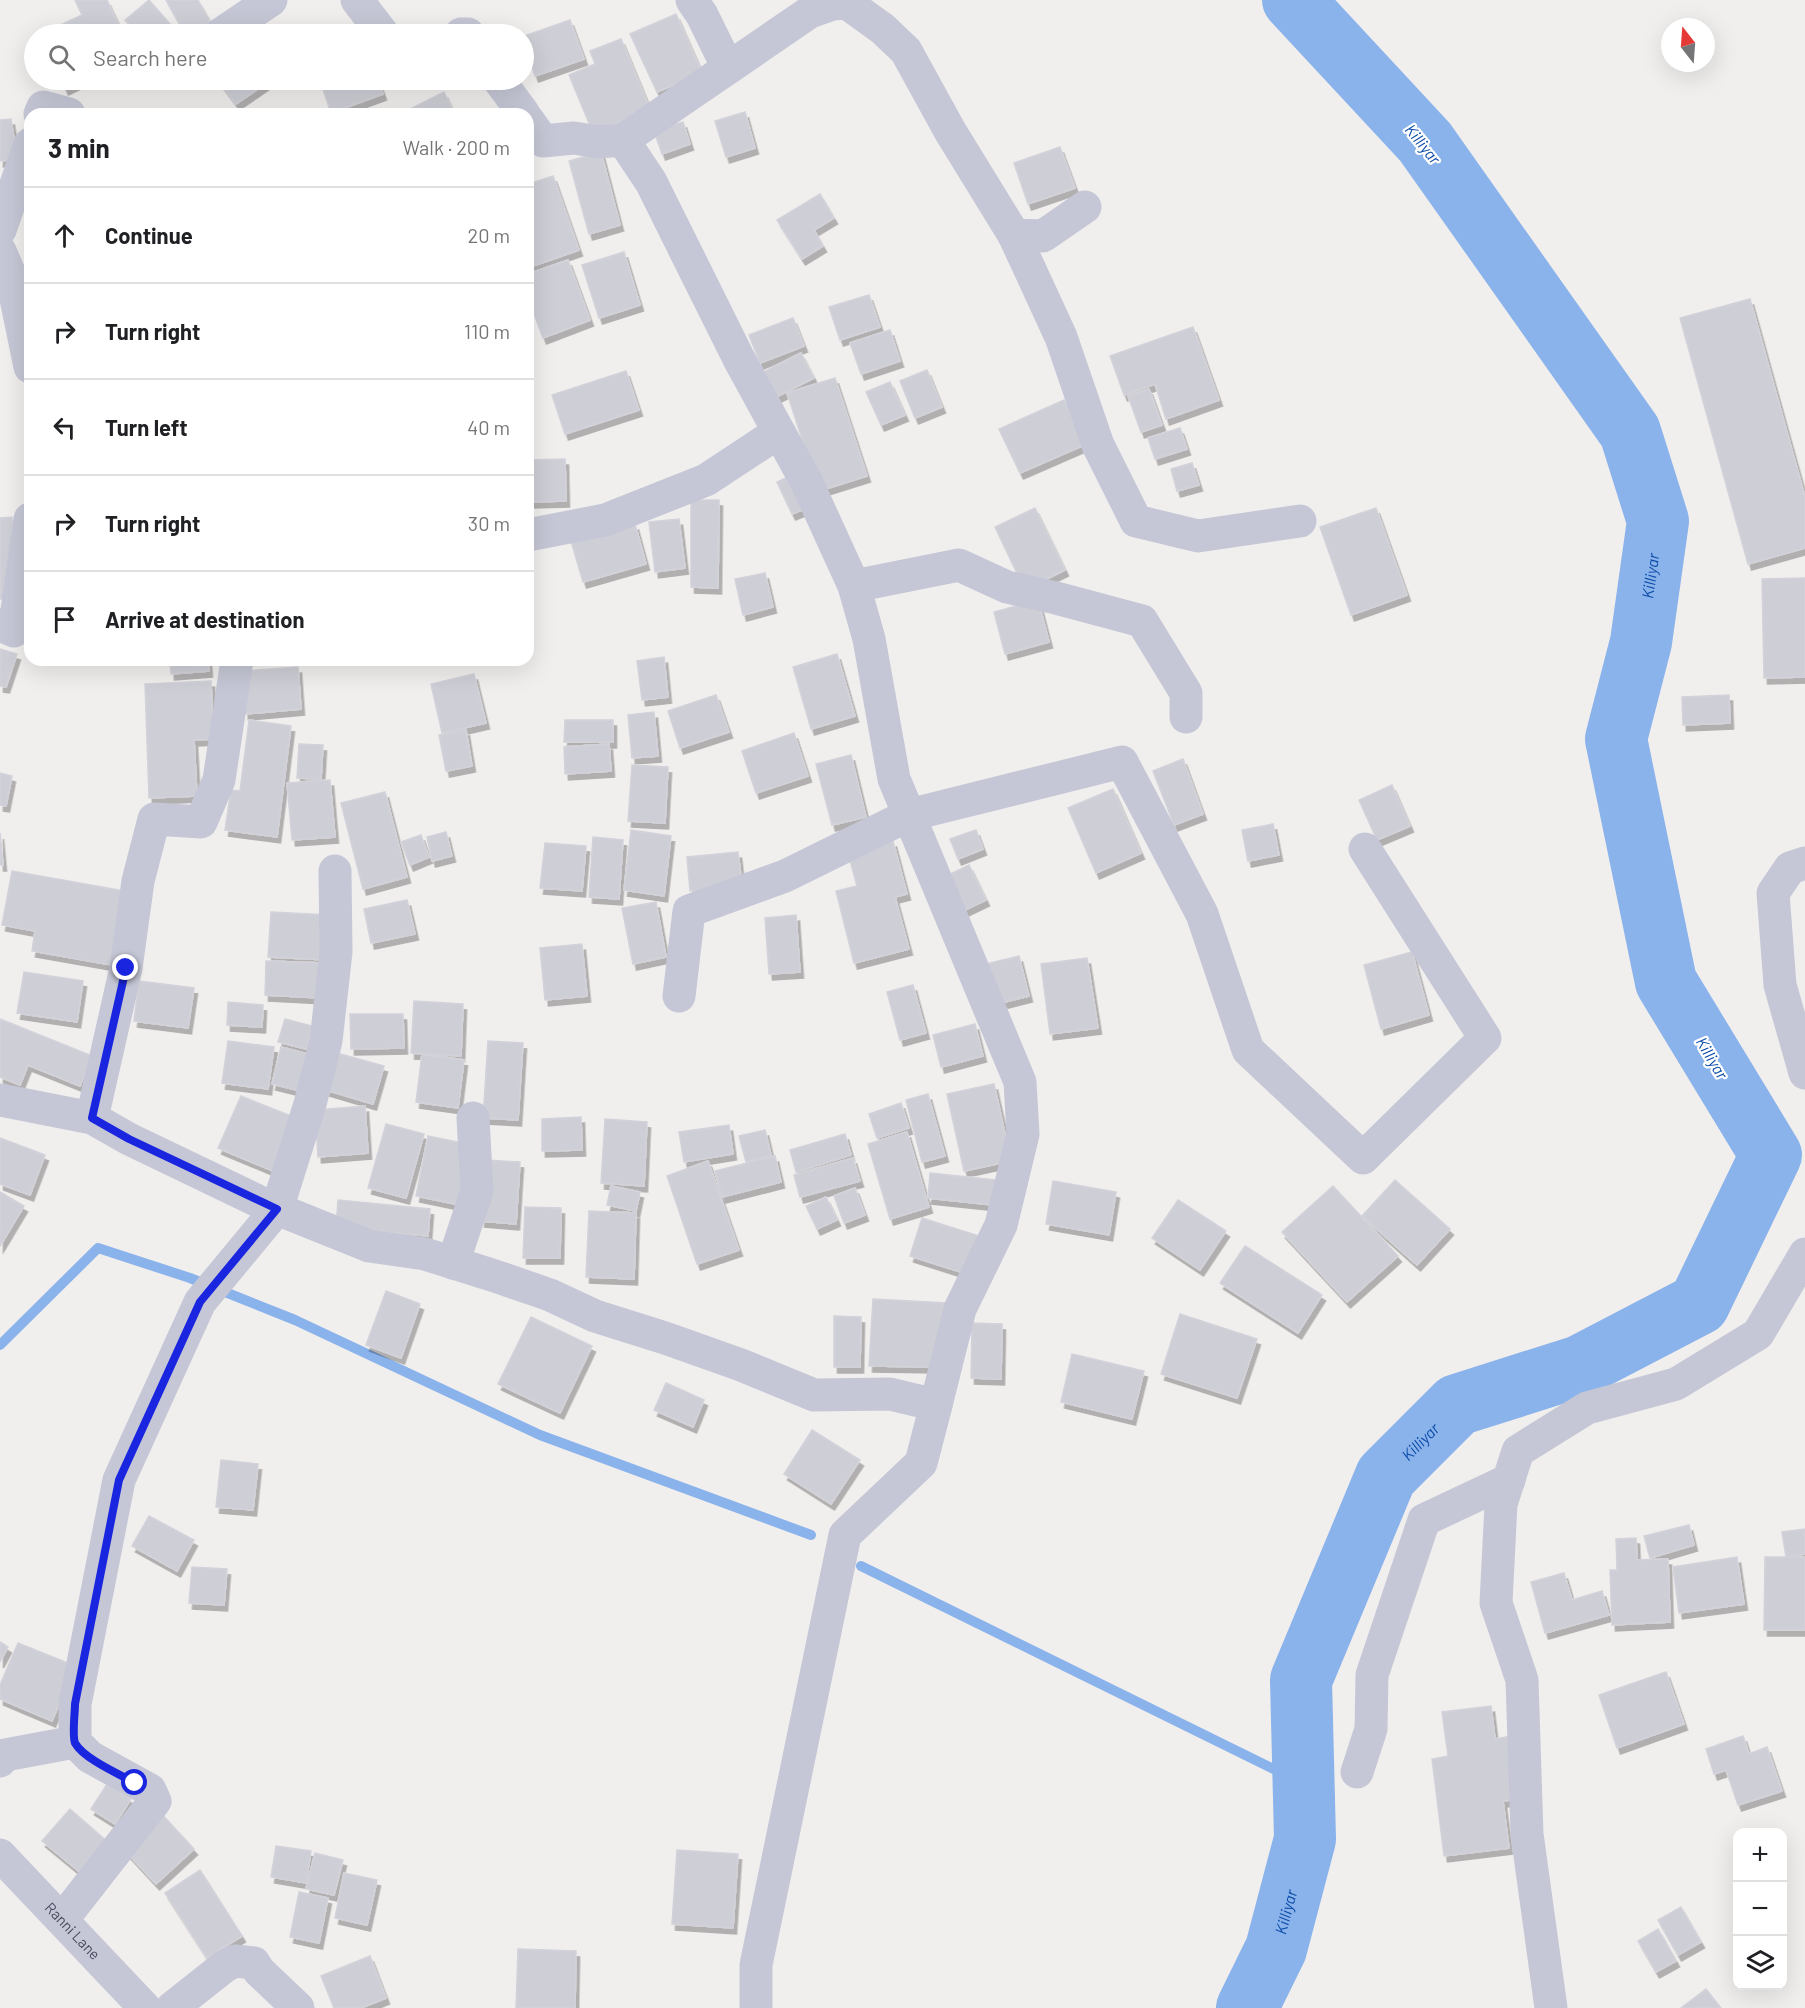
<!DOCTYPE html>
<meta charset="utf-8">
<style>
body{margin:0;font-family:Barlow,sans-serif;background:#f6f6f6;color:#202124}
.controls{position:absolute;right:18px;bottom:18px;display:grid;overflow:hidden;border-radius:12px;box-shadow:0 6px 24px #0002}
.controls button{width:54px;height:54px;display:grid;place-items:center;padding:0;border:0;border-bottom:2px solid #e0e0e0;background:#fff;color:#202124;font:30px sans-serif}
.compass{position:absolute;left:1661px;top:18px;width:54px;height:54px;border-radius:50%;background:#fff;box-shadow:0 6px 24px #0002;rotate:343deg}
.stop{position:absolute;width:18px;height:18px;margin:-14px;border:4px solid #1a25df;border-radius:50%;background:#fff}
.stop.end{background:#1a25df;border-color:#fff;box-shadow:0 2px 6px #0008}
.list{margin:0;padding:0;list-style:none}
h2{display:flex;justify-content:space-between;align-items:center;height:78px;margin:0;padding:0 24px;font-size:26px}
h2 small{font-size:20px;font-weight:400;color:#757577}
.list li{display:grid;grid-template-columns:39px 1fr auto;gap:18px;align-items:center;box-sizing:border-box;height:96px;padding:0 24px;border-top:2px solid #e0e0e0}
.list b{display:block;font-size:22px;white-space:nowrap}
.list em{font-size:20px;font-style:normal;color:#757577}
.icon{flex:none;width:33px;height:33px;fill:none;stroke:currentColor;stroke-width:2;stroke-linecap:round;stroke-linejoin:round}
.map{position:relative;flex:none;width:1805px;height:2008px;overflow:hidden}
.search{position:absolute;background:#fff;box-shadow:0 6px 24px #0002;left:24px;top:24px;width:510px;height:66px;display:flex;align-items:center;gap:15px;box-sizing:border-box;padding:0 21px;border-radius:33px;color:#757577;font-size:22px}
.panel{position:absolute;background:#fff;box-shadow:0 6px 24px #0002;left:24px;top:108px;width:510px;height:558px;border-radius:18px}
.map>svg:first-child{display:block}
</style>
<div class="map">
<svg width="1805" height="2008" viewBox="0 0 1805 2008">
<defs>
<filter id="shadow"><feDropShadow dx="3.5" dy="6" stdDeviation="0" flood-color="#0004"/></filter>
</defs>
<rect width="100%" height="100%" fill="#f1efee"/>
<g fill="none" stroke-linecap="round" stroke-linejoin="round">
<g stroke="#8ab2eb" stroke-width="10">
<polyline points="0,1345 98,1248 190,1278 295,1320 540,1435 811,1535"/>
<polyline points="861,1566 1304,1784"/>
</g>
<path stroke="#8ab2eb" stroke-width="62" id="s1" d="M1247,2008L1276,1949L1305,1839L1301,1680L1386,1476L1457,1405L1580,1366L1699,1304L1771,1155L1666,982L1616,739L1641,642L1658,521L1630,432L1425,142L1293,0"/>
</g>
<g fill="#cecfd6" stroke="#d3d2da" stroke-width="1.5" filter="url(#shadow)">
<polygon points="75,0 107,0 118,24 96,34 41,34 82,15"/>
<polygon points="149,0 179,34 137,34 125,20"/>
<polygon points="166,0 198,0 216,32 210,34 185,34"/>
<polygon points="676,14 702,73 657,92 630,34"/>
<polygon points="255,18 267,34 231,34"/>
<polygon points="570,20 584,59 535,76 524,42 524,36"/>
<polygon points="621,39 650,109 593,133 569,75 595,64 590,51"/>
<polygon points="61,80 84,80 65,89"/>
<polygon points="218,80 271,80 236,104"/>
<polygon points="320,80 378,80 383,94 331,113"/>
<polygon points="444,92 454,114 405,114 404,112"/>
<polygon points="745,112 755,148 726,157 715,121"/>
<polygon points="11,119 17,159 0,161 0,120"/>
<polygon points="683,122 690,144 662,154 654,131"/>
<polygon points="1060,147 1075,188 1028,204 1014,163"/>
<polygon points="601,152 620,225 589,234 569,161"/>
<polygon points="553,176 579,250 530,267 528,262 528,184"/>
<polygon points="820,194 834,218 814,230 823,246 802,259 777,220"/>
<polygon points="624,252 640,305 599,318 582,265"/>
<polygon points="568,260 590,320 543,338 528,298 528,274"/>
<polygon points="869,295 880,327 840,340 829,307"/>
<polygon points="1750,299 1805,497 1805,548 1748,564 1680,318"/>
<polygon points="793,318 804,346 760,363 749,335"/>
<polygon points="1193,327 1219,400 1166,419 1155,384 1124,395 1110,356"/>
<polygon points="890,330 900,361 861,374 850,343"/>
<polygon points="801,353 814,378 774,398 761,373"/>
<polygon points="927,370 942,407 915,418 900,381"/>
<polygon points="626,371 639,410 565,434 552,395"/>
<polygon points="835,378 867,476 819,491 787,393"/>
<polygon points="890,382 905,415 881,425 866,392"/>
<polygon points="1149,389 1162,425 1141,432 1128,396"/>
<polygon points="1064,400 1084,445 1020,473 999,429"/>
<polygon points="1180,428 1187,449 1155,459 1148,438"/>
<polygon points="565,459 566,501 528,502 528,460"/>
<polygon points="1192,463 1199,485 1177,491 1171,469"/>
<polygon points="794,474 809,507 792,514 777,482"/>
<polygon points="691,500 719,500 718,588 691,587"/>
<polygon points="1035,508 1065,570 1025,590 995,527"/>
<polygon points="1376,508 1407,595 1351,615 1320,527"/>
<polygon points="12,517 16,599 0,599 0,518"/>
<polygon points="679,519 685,568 655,572 649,522"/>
<polygon points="635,524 646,564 583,582 571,541"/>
<polygon points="765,573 773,607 743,615 735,579"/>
<polygon points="1805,578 1805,677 1764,678 1762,579"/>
<polygon points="1038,600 1049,642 1005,654 994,612"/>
<polygon points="0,649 17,654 6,687 0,686"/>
<polygon points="837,654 855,716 811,729 793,667"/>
<polygon points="664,657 668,697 642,700 637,661"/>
<polygon points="170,660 208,660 209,671 171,674"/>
<polygon points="298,667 301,709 245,714 242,671"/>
<polygon points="474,674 486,723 442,733 431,684"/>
<polygon points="211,681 213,739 194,740 197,796 149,798 145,684"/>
<polygon points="716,695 729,732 680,748 668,711"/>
<polygon points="1729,695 1730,723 1683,725 1682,697"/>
<polygon points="654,712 658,756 632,758 628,715"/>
<polygon points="249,720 291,726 277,837 225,830 231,790 240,791"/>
<polygon points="565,720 613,720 613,742 564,742"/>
<polygon points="466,730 472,766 446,771 439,735"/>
<polygon points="794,733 808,776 756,793 742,751"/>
<polygon points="299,744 323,745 321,779 297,778"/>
<polygon points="609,744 611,771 565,774 564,747"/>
<polygon points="851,755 866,817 832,825 816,764"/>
<polygon points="1183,759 1203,814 1174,825 1153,771"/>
<polygon points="632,765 668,767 665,823 628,821"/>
<polygon points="0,773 12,776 6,806 0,805"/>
<polygon points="330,780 335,837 292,840 287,783"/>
<polygon points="1392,785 1410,826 1377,840 1359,800"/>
<polygon points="1113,789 1141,853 1096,873 1068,808"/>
<polygon points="385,792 407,877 363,889 341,803"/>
<polygon points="1273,824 1279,855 1248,861 1242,830"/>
<polygon points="631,830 671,836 664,896 624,890"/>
<polygon points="976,830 983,849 958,859 950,839"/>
<polygon points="446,832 452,856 432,861 427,837"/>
<polygon points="0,833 3,865 0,865"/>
<polygon points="421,835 429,857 410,865 401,842"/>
<polygon points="593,837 623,840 619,899 589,897"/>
<polygon points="893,841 907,894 895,897 909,949 854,963 836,891 857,886 848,853"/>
<polygon points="545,843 586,846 582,891 540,888"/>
<polygon points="738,852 742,885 690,891 687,857"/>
<polygon points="969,865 986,900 963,911 946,876"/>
<polygon points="12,871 125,891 111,965 32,951 35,931 2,925"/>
<polygon points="407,900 415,934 371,943 364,909"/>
<polygon points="656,902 666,957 633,964 622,908"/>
<polygon points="271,912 330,915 328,960 268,957"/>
<polygon points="796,915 800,972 769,974 765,918"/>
<polygon points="582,944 587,996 545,1000 540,948"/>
<polygon points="1412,952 1429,1015 1381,1029 1364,965"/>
<polygon points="1019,956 1029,996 997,1004 986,964"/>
<polygon points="1087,958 1098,1028 1050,1034 1041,964"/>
<polygon points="266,961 323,963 321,998 265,995"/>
<polygon points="24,972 83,981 77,1022 17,1013"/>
<polygon points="139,981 194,988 188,1028 134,1021"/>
<polygon points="913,985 926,1033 900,1040 887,992"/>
<polygon points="414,1001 463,1004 461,1056 411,1053"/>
<polygon points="228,1002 263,1005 262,1027 227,1025"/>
<polygon points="350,1014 403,1014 404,1048 351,1049"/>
<polygon points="0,1019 92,1056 80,1086 28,1065 20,1085 0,1077"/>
<polygon points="285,1019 312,1026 306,1049 278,1042"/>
<polygon points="975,1024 983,1056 941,1067 933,1035"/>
<polygon points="228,1041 274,1047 268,1089 222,1083"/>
<polygon points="488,1041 523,1043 518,1120 483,1118"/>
<polygon points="281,1047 319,1057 309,1093 272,1084"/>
<polygon points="337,1053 384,1066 373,1104 326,1090"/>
<polygon points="422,1054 464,1060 458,1108 416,1102"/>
<polygon points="994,1084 1011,1161 964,1171 947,1094"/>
<polygon points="928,1094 945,1156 922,1162 906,1100"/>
<polygon points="241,1096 296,1118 273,1171 218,1148"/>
<polygon points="901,1103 909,1128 877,1138 869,1114"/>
<polygon points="365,1106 368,1153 318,1157 315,1110"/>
<polygon points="581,1117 582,1150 542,1151 542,1119"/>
<polygon points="605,1119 647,1122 644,1186 601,1183"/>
<polygon points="386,1124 424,1134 406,1198 368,1188"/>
<polygon points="729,1125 733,1154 684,1162 679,1132"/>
<polygon points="765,1130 771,1155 746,1162 739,1136"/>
<polygon points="907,1132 929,1207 890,1219 868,1144"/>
<polygon points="845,1134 851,1155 796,1172 790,1150"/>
<polygon points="428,1136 473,1145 460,1205 416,1196"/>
<polygon points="0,1138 45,1155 30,1195 0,1184"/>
<polygon points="775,1156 781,1182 722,1197 715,1171"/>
<polygon points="853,1158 860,1181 800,1197 794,1175"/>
<polygon points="486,1160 520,1162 516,1224 481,1221"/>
<polygon points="708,1161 739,1250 697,1264 667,1176"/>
<polygon points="930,1173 1005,1181 1002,1206 928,1198"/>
<polygon points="1395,1180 1450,1229 1417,1265 1362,1216"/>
<polygon points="1053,1181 1116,1192 1109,1235 1046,1224"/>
<polygon points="611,1186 640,1192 636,1211 607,1205"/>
<polygon points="1333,1186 1398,1256 1347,1302 1282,1232"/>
<polygon points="855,1188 865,1215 844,1223 834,1196"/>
<polygon points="0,1192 24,1206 0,1246"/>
<polygon points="826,1197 837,1220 817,1229 806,1206"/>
<polygon points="338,1200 430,1209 428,1236 336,1227"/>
<polygon points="1178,1200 1226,1231 1200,1270 1152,1238"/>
<polygon points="525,1207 561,1208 560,1258 523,1258"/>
<polygon points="589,1211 636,1213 634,1279 586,1277"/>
<polygon points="922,1218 979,1236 967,1274 910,1256"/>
<polygon points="1245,1246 1322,1295 1298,1333 1220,1283"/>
<polygon points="386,1291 420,1304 401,1358 366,1345"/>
<polygon points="873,1299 948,1303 935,1367 869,1366"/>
<polygon points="1180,1314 1257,1339 1237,1398 1161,1374"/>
<polygon points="834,1316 861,1317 860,1367 834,1367"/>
<polygon points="531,1317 592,1346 560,1413 498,1384"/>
<polygon points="972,1323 1002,1324 1001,1379 971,1378"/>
<polygon points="1072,1354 1144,1371 1132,1419 1061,1402"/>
<polygon points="666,1383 704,1400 693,1427 654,1410"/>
<polygon points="812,1430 860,1460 831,1504 784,1474"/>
<polygon points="221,1460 258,1464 253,1510 216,1507"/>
<polygon points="149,1516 194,1540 177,1571 132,1546"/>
<polygon points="1689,1525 1694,1545 1650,1558 1644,1536"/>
<polygon points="1805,1529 1805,1554 1786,1557 1782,1532"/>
<polygon points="1636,1538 1637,1560 1668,1559 1670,1622 1612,1625 1610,1570 1617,1570 1616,1539"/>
<polygon points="1737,1557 1744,1604 1679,1613 1673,1567"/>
<polygon points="1765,1557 1805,1557 1805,1630 1764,1630"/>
<polygon points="192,1567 227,1569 224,1605 189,1603"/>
<polygon points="1564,1573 1572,1600 1602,1591 1609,1615 1545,1633 1531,1582"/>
<polygon points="0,1642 8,1647 0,1662"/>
<polygon points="18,1643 75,1666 52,1721 0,1699 0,1685"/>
<polygon points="1666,1672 1684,1724 1617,1748 1599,1695"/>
<polygon points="1491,1706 1495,1739 1512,1736 1520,1799 1503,1801 1509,1848 1444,1856 1432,1759 1448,1756 1442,1712"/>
<polygon points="1743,1736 1749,1754 1767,1747 1782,1791 1738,1805 1726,1770 1714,1774 1706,1749"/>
<polygon points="107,1784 131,1799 115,1824 91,1809"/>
<polygon points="70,1809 108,1842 81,1873 42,1841"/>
<polygon points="159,1811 194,1849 156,1884 121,1846"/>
<polygon points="276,1846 311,1851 306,1883 271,1877"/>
<polygon points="677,1850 738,1854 733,1928 672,1924"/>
<polygon points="315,1853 343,1860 334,1895 306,1889"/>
<polygon points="200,1870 242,1936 207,1958 165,1893"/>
<polygon points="344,1873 377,1880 367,1925 335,1918"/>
<polygon points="299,1892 328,1898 319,1943 290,1937"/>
<polygon points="1681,1907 1701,1942 1678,1955 1658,1920"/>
<polygon points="1658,1929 1676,1961 1656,1972 1638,1941"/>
<polygon points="518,1949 576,1951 575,2008 516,2008"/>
<polygon points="370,1956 386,1998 361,2008 334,2008 321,1976"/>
<polygon points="1706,1989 1721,2008 1681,2008"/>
</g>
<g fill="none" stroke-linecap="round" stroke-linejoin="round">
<g stroke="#c5c7d6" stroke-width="33">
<polyline points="357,0 383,34"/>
<polyline points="692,0 702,15 728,68"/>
<polyline points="221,34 271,0"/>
<polyline points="461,34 468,34"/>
<polyline points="499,80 524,114"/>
<polyline points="40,114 43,107 69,114"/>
<polyline points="528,120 543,141 574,138 598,142 623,140 651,182 739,359 807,483 854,586 869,639 894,779 1020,1082 1023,1134 1001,1225 960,1309 936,1405"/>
<polyline points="623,140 810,12 833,4 847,3 883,29 906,51 950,131 1014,235 1043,236 1085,207"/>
<polyline points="0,230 30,144"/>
<polyline points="1014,235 1061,337 1098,445 1136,521 1198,536 1300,521"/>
<polyline points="0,251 12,279 30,367"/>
<polyline points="528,535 605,520 706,480 779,432"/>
<polyline points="854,586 959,565 1007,587 1056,598 1142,621 1186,693 1186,717"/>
<polyline points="0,625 14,631 30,519"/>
<polyline points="1805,863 1790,868 1773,893 1780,985 1805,1073"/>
<polyline points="679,996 689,911 785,876 909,815 1122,762 1202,914 1248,1050 1363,1158 1485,1038 1365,849"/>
<polyline points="0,1100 92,1118 129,1139 262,1203 369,1246 425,1254 495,1276 550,1295 595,1316 665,1338 741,1365 814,1395 890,1394 936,1405 921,1463 845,1535 756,1965 756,2008"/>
<polyline points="92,1118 126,968 138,881 154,819 201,822 219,780 237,660"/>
<polyline points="453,1263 477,1191 473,1118"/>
<polyline points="0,1761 5,1755 75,1742"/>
<polyline points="1357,1772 1371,1729 1372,1675 1424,1520 1509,1480"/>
<path id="s2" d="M0,1855L145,2008"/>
<polyline points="62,1920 155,1801 150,1790 90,1757 75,1742 75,1704 119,1480 200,1302 277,1209 310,1104 326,1041 336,952 335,871"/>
<polyline points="172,2008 225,1966 235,1961 254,1963 259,1971 298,2008"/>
<polyline points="1551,2008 1527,1834 1522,1680 1496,1603 1501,1504 1518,1451 1587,1408 1676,1384 1758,1334 1805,1254"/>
</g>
</g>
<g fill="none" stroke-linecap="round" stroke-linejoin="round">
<path stroke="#1a25df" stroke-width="8" d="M126,968L92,1118L129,1139L277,1209L200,1302L119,1480L75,1704C75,1713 72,1735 75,1743C84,1759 119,1774 135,1783"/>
</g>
<g text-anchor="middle" stroke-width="4.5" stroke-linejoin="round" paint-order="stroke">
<g font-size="15" fill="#464a5c" stroke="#fff">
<text dy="5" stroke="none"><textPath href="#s2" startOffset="105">Ranni Lane</textPath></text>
</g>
<g font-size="16" font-style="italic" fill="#0d4da8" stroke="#fff">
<text transform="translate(1423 144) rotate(51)" y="6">Killiyar</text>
<text dy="6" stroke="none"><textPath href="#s1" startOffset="1706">Killiyar</textPath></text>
<text transform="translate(1712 1058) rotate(59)" y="6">Killiyar</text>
<text dy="6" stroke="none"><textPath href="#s1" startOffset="608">Killiyar</textPath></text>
<text dy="6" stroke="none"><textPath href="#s1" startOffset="104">Killiyar</textPath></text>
</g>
</g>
</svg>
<div class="controls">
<button>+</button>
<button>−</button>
<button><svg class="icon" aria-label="layers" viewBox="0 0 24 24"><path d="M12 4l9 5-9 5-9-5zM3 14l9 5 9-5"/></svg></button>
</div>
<svg class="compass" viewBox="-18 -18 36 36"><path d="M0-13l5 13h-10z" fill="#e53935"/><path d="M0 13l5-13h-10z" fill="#757577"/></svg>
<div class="stop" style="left:135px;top:1783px"></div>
<div class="stop end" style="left:126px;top:968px"></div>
<div class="search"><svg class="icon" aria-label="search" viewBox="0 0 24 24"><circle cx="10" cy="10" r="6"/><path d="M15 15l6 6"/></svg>Search here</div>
<section class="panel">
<h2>3 min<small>Walk · 200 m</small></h2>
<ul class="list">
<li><svg class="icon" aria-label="ahead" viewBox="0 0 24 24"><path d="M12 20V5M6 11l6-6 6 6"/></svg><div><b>Continue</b></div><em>20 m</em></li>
<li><svg class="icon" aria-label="right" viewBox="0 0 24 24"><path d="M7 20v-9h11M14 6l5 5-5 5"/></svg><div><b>Turn right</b></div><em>110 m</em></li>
<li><svg class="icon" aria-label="left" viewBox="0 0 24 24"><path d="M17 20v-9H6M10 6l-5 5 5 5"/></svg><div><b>Turn left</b></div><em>40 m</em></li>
<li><svg class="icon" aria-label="right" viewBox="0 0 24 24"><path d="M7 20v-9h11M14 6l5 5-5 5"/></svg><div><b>Turn right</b></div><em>30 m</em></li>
<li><svg class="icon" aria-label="arrive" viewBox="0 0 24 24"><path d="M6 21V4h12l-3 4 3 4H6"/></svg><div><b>Arrive at destination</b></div></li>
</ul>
</section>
</div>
